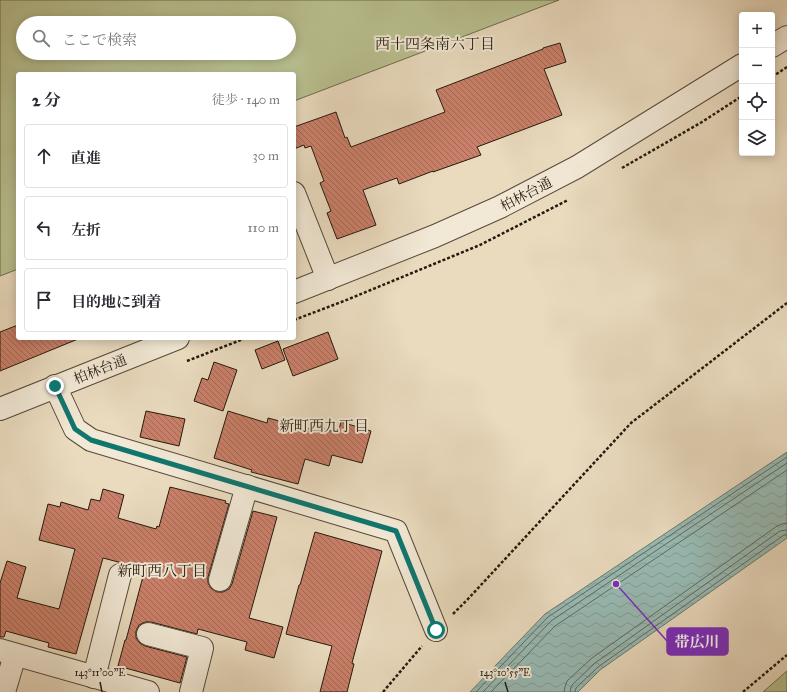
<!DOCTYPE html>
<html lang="ja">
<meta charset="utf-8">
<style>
body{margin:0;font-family:"IM FELL Great Primer","Noto Serif JP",serif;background:#f2f2f3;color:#2b2b33}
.controls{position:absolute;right:12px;top:12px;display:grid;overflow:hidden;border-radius:4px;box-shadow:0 2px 10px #0003}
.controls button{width:36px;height:36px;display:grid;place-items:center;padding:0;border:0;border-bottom:1px solid #e1e1e2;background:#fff;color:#2b2b33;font:20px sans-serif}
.stop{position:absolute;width:12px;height:12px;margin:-9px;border:3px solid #0f766e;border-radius:50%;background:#fff}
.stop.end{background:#0f766e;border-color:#fff;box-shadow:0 1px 4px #0008}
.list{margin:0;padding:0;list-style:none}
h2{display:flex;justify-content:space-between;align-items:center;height:52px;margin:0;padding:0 16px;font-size:17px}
h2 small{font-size:13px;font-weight:400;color:#7c7c81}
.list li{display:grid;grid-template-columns:26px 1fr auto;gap:12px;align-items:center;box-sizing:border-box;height:64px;margin:0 8px 8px;padding:0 8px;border:1px solid #e1e1e2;border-radius:4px}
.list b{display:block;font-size:15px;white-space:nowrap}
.list em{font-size:13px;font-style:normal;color:#7c7c81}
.icon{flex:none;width:22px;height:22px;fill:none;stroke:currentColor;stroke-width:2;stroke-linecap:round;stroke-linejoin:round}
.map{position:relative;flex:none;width:787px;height:692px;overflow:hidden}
.search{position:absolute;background:#fff;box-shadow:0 2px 10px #0003;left:16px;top:16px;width:280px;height:44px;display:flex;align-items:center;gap:10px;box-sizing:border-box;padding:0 14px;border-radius:22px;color:#7c7c81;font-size:15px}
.panel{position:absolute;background:#fff;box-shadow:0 2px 10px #0003;left:16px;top:72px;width:280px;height:268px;border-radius:4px}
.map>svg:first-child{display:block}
</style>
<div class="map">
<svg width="787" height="692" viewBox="0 0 787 692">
<defs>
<pattern id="water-waves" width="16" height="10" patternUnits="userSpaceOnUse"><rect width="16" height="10" fill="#98bbb5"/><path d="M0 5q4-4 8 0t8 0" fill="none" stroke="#83a09a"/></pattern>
<pattern id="building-back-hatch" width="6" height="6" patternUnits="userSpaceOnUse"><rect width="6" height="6" fill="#ca806a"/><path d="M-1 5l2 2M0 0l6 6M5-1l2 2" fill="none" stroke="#a46856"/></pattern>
</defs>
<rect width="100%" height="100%" fill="#eadbbf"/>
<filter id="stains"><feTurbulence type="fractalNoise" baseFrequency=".005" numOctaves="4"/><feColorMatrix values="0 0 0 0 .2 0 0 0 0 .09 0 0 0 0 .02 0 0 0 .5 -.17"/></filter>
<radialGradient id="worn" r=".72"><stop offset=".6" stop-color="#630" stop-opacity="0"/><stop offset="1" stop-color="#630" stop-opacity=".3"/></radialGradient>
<g fill="#b9c090" stroke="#6e6c4e" fill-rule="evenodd">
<path d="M0,0H559L294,101V74H18V269L0,276ZM23,23H289V53H23Z"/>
<polygon points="787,671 787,692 763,692"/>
</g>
<polygon fill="url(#water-waves)" stroke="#6a7a71" points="787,452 787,538 600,670 578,692 470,692 545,614"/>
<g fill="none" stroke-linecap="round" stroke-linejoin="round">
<g stroke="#5e6a60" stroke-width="1">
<polyline points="476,692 548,617 787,457"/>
<polyline points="483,692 551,621 787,463"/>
<polyline points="491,692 555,626 787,470"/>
<polyline points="564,692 565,687 567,681 592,658 777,526 782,524 787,523"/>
<polyline points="570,692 571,687 573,684 595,663 780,531 787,530"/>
<polyline points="575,692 576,688 598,667 774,542 784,535 787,535"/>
</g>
</g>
<g fill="url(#building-back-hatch)" stroke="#24190c">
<polygon points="560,43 566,62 544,69 562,115 477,147 481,155 433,172 433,171 399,184 397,178 363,190 376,225 337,239 327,213 331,211 320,183 324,181 311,146 305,148 304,145 294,149 294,127 336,112 345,138 347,137 351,147 445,112 436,90 543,49 543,48"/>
<polygon points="18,325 18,338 78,339 0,371 0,332"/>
<polygon points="328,332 338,359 293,376 283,349"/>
<polygon points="278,341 285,360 262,369 255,350"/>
<polygon points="214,362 237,370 223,411 194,401 202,378 208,380"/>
<polygon points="146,411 185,419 179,446 140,437"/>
<polygon points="228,411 267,423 268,418 310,429 311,425 338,433 341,422 371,431 362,463 332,455 329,466 305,459 298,484 251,472 252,470 214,458"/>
<polygon points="170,487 226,501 225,503 229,504 208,577 208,583 211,588 217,592 223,592 229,589 232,584 253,511 277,517 249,618 283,627 274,658 245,650 247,642 198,629 197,634 151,622 145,622 139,625 136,631 136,638 140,643 145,646 187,657 180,683 118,666 125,640 126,640 145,569 103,558 76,654 48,647 49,643 6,631 4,637 0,637 0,583 7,561 26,567 17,598 59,609 75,549 39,540 48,504 60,507 61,502 88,510 91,499 100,501 103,489 124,495 118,518 156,529 157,526 159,527"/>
<polygon points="315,532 382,551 352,663 354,664 347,692 320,692 332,646 286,634 299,585 300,585"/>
</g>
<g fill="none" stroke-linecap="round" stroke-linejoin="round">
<g stroke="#564a39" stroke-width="24">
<g id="minor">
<polyline points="772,46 787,37"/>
<polyline points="294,193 328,279"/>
<polyline points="294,292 435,236 500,207 577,167 742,65"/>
<polyline points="55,386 75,429 91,440 396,531 436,630"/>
<polyline points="0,409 178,338"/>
<polyline points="220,580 247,486"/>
<polyline points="148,634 202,648 191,692"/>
<polyline points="0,650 148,692"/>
<polyline points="94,677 120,575"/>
<polyline points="4,692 15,655"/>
</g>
</g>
<g stroke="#24190c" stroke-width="2.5" stroke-dasharray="3 2" stroke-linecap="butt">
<polyline points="772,77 787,67"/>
<polyline points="622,168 702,122 742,96"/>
<polyline points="294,320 344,301 480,245 568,200"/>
<polyline points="187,361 246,338"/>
<polyline points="453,614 468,599 631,423 787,303"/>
<polyline points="383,692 422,646"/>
<polyline points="743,692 787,655"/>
</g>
<use href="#minor" stroke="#f1e8d5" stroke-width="22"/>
</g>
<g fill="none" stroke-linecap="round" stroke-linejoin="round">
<polyline stroke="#0f766e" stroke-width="5" points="55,386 75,429 91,440 396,531 436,630"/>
</g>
<path fill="none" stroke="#24190c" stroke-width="1.5" d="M100,682L102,692M505,682L508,692"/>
<g text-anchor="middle" stroke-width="4" stroke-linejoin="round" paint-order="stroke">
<g font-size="14" fill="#24190c" stroke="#f1e8d5">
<text transform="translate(526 194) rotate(-28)" y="5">柏林台通</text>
<text transform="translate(100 369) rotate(-22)" y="5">柏林台通</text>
</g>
<g font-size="15" fill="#24190c" stroke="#f1e8d5">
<text x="435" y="49">西十四条南六丁目</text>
<text x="324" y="431">新町西九丁目</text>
<text x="162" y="576">新町西八丁目</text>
</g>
</g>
<g font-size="10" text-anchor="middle" fill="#24190c" stroke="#f1e8d5" stroke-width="4" stroke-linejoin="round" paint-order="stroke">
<text x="100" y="676">143°11'00"E</text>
<text x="505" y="676">143°10'55"E</text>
</g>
<path fill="none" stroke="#7b2cbf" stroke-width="1.5" d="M616 584L667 641"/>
<circle fill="#7b2cbf" stroke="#f1e8d5" stroke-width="1.5" cx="616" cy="584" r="4"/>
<rect fill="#7b2cbf" stroke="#7b2cbf" stroke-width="1.5" x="667" y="628" width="61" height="27" rx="4"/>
<g font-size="15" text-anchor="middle" font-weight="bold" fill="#fff">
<text x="697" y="647">帯広川</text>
</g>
<rect width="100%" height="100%" filter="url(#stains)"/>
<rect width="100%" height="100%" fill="url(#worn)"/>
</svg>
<div class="controls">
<button>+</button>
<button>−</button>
<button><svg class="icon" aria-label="locate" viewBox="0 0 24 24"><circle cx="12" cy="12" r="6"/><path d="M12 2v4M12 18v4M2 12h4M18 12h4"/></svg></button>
<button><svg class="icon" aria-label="layers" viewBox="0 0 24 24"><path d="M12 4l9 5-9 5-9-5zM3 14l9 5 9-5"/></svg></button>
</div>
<div class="stop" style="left:436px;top:630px"></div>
<div class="stop end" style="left:55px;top:386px"></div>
<div class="search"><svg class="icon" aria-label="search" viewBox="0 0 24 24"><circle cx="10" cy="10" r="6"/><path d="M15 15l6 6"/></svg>ここで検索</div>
<section class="panel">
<h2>2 分<small>徒歩 · 140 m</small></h2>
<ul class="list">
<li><svg class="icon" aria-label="ahead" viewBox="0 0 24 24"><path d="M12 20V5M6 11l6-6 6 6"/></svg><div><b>直進</b></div><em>30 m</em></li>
<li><svg class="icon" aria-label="left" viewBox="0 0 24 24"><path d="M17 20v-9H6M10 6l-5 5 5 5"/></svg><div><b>左折</b></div><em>110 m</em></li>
<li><svg class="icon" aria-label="arrive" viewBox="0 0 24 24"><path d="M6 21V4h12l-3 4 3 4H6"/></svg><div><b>目的地に到着</b></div></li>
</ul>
</section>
</div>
